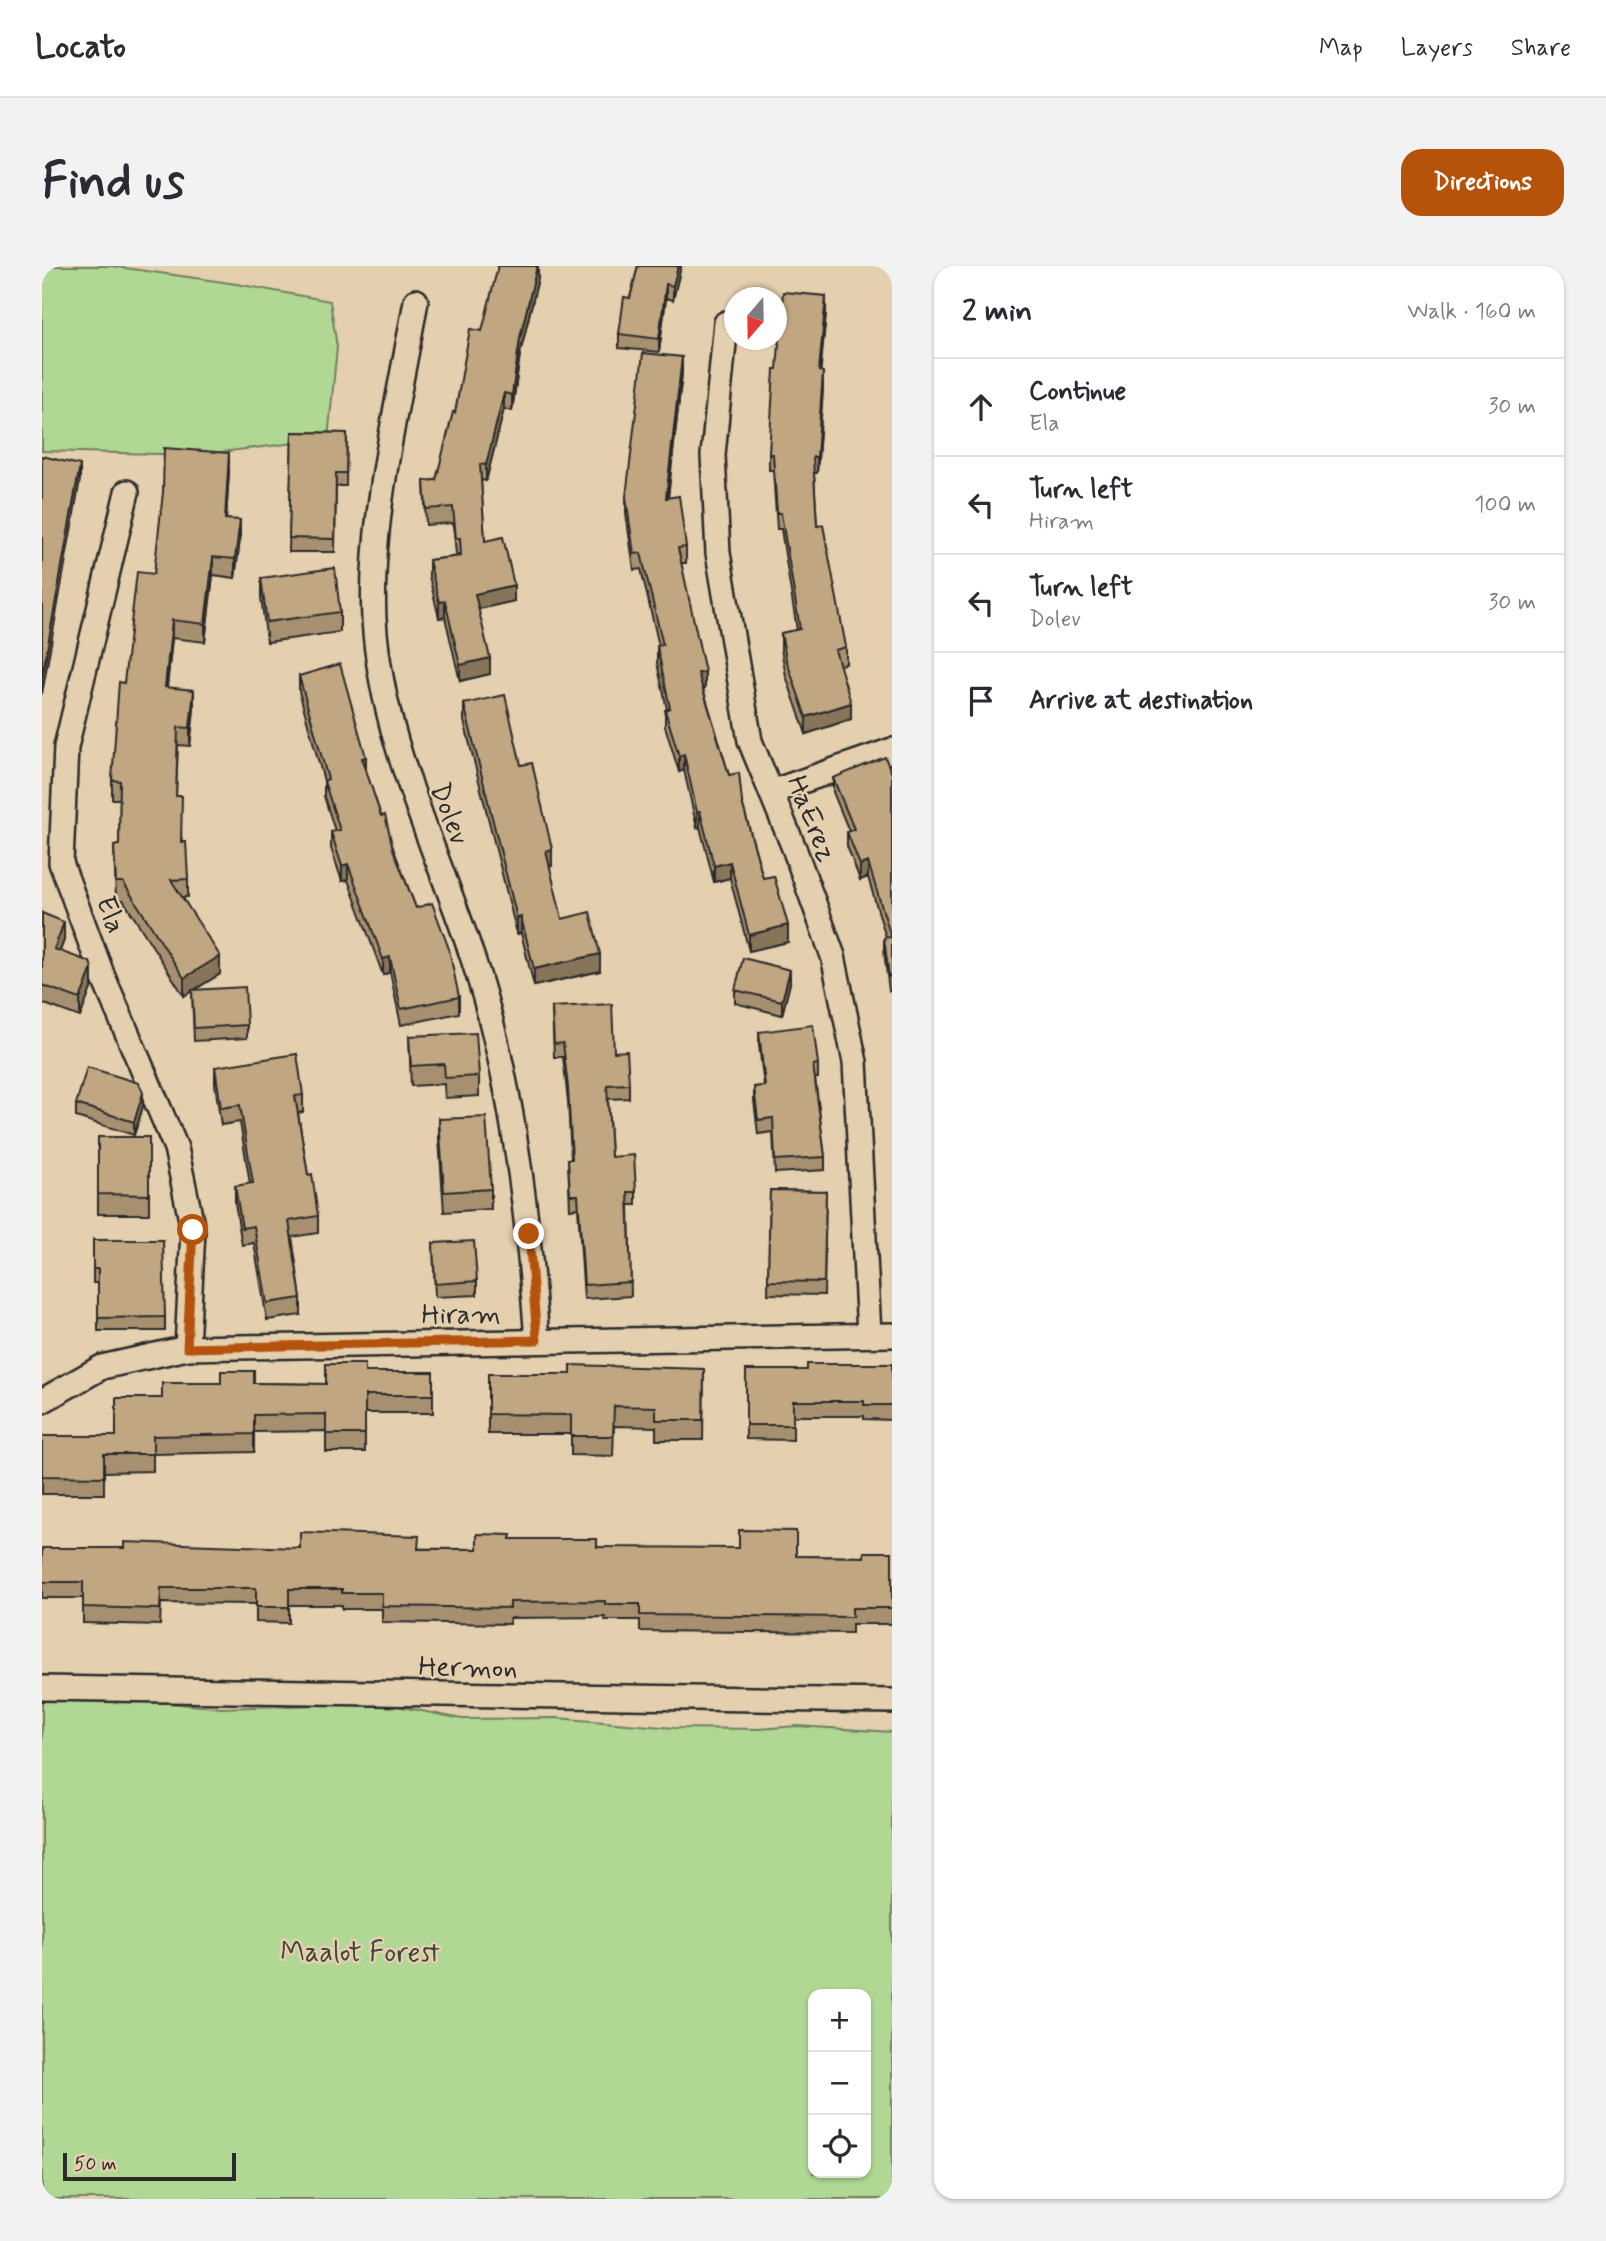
<!DOCTYPE html>
<meta charset="utf-8">
<style>
body{margin:0;font-family:Mynerve,sans-serif;background:#f2f2f3;color:#2b2b33}
.controls{position:absolute;right:21px;bottom:21px;display:grid;overflow:hidden;border-radius:14px;box-shadow:0 2px 5px #0004}
.controls button{width:63px;height:63px;display:grid;place-items:center;padding:0;border:0;border-bottom:2px solid #e1e1e2;background:#fff;color:#2b2b33;font:35px sans-serif}
.compass{position:absolute;left:682px;top:21px;width:63px;height:63px;border-radius:50%;background:#fff;box-shadow:0 2px 5px #0004;rotate:200deg}
.scale{position:absolute;left:21px;bottom:18px;width:173px;box-sizing:border-box;padding-left:7px;border:4px solid #2b2b2b;border-top:0;font-size:19px;line-height:24px;white-space:nowrap;color:#2b2b2b;-webkit-text-stroke:5px #e4cfae;paint-order:stroke}
.stop{position:absolute;width:21px;height:21px;margin:-16px;border:5px solid #b45309;border-radius:50%;background:#fff}
.stop.end{background:#b45309;border-color:#fff;box-shadow:0 2px 7px #0008}
.list{margin:0;padding:0;list-style:none}
h2{display:flex;justify-content:space-between;align-items:center;height:91px;margin:0;padding:0 28px;font-size:30px}
h2 small{font-size:23px;font-weight:400;color:#7c7c81}
.list li{display:grid;grid-template-columns:46px 1fr auto;gap:21px;align-items:center;box-sizing:border-box;height:98px;padding:0 28px;border-top:2px solid #e1e1e2}
.list b{display:block;font-size:26px;white-space:nowrap}
.list p{margin:0;font-size:23px;white-space:nowrap;color:#7c7c81}
.list em{font-size:23px;font-style:normal;color:#7c7c81}
.icon{flex:none;width:38px;height:38px;fill:none;stroke:currentColor;stroke-width:2;stroke-linecap:round;stroke-linejoin:round}
.map{position:relative;flex:none;width:850px;height:1933px;overflow:hidden;border-radius:21px}
header{display:flex;align-items:center;gap:42px;box-sizing:border-box;height:98px;padding:0 35px;background:#fff;border-bottom:2px solid #e1e1e2}
header strong{font-size:33px}
nav{display:flex;gap:38px;margin-inline-start:auto;font-size:24px}
.intro{display:flex;align-items:center;justify-content:space-between;box-sizing:border-box;height:168px;padding:0 42px}
h1{margin:0;font-size:49px}
.button{padding:18px 32px;border-radius:21px;background:#b45309;color:#fff;font-size:24px;font-weight:700}
main{display:flex;gap:42px;padding:0 42px}
aside{flex:1;background:#fff;border-radius:21px;box-shadow:0 2px 5px #0004}
.map>svg:first-child{display:block}
</style>
<header>
<strong>Locato</strong>
<nav><a>Map</a><a>Layers</a><a>Share</a></nav>
</header>
<div class="intro"><h1>Find us</h1><a class="button">Directions</a></div>
<main>
<div class="map">
<svg width="850" height="1933" viewBox="0 0 850 1933">
<rect width="100%" height="100%" fill="#e4cfae"/>
<filter id="ink" filterUnits="userSpaceOnUse"><feTurbulence type="fractalNoise" baseFrequency=".0143" numOctaves="2"/><feDisplacementMap in="SourceGraphic" scale="14" xChannelSelector="R" yChannelSelector="G"/><feConvolveMatrix kernelMatrix="1 2 1 2 8 2 1 2 1" color-interpolation-filters="sRGB"/></filter>
<g filter="url(#ink)">
<g fill="#b0d793" stroke="#6e815f" stroke-width="2" fill-rule="evenodd">
<polygon points="0,0 69,0 195,18 288,35 295,81 286,173 155,189 0,185"/>
<path d="M8,1426L180,1442L340,1437L420,1453L514,1452L632,1462L717,1463L755,1460L850,1466V1933H0V1429ZM771,1728H824V1907H771Z"/>
</g>
<g fill="none" stroke-linecap="round" stroke-linejoin="round">
<g stroke="#2b2b2b" stroke-width="28">
<g id="minor">
<path d="M374,35C357,132 327,256 332,353C340,492 413,615 447,747C475,854 487,965 495,1075"/>
<polyline points="684,57 671,189 676,287 708,475 752,582 791,690 813,796 827,1068"/>
<polyline points="85,226 24,481 19,597 60,708 134,882 151,964 145,1082"/>
<polyline points="729,526 850,484"/>
<polyline points="0,1135 60,1101 145,1082 850,1069"/>
<polyline points="0,1422 850,1435"/>
</g>
</g>
<use href="#minor" stroke="#e4cfae" stroke-width="23"/>
</g>
<g fill="#a6906f" stroke="#2b2b2b" stroke-width="2">
<polygon points="496,0 496,12 478,88 470,145 462,143 444,215 439,214 443,275 472,335 436,343 448,408 418,415 403,351 397,352 387,310 387,294 418,290 418,288 414,288 411,257 384,259 382,215 394,214 413,147 440,65"/>
<polygon points="596,0 639,0 631,34 624,32 617,86 577,82 577,68 588,32"/>
<polygon points="784,46 778,105 781,122 775,207 772,207 775,260 804,381 804,398 797,399 809,453 764,468 744,410 739,383 739,367 755,364 739,263 735,263 731,204 727,204 727,188 735,103"/>
<polygon points="640,107 626,232 644,281 644,297 639,297 663,422 661,422 687,509 700,536 721,612 746,676 707,685 688,612 672,616 658,561 655,562 642,504 637,506 623,460 623,444 625,443 615,397 615,380 617,380 599,303 592,304 584,247 584,231"/>
<polygon points="250,166 305,167 304,220 294,220 293,286 247,286"/>
<polygon points="187,205 184,253 198,273 193,312 171,309 163,376 130,372 125,421 152,443 148,480 136,479 134,530 140,576 146,613 146,631 141,631 178,708 152,724 205,759 205,772 152,775 150,725 142,730 81,634 74,634 72,580 77,579 78,533 70,533 70,514 82,417 112,308"/>
<polygon points="219,312 298,346 298,366 225,376 219,331"/>
<polygon points="257,410 324,505 339,550 374,642 417,731 417,747 359,759 348,706 341,709 306,614 300,615 289,582 289,566 293,565 282,530 282,515 257,425"/>
<polygon points="422,438 479,499 510,600 507,601 520,653 558,705 492,720 479,667 475,668 422,455"/>
<polygon points="850,508 850,725 847,725 842,686 842,672 844,672 826,611 818,614 805,580 805,566 807,565 791,526 791,512"/>
<polygon points="0,647 22,674 18,685 50,720 38,751 0,737"/>
<polygon points="748,717 740,749 693,737 693,724"/>
<polygon points="510,741 572,786 587,818 587,832 566,833 569,891 594,926 594,939 587,939 589,1030 542,1033 536,942 528,943 526,893 529,893 526,835 521,791 512,791"/>
<polygon points="717,766 776,798 776,812 773,812 783,891 783,904 733,907 731,866 716,868 712,834 712,821 722,820 717,779"/>
<polygon points="367,770 437,810 437,830 403,832 402,818 369,820"/>
<polygon points="173,801 261,829 261,846 256,847 266,909 276,950 276,967 250,971 259,1032 259,1049 225,1054 212,977 200,979 193,937 193,920 208,918 198,856 179,859 173,818"/>
<polygon points="34,838 101,840 92,869 34,851"/>
<polygon points="397,853 449,923 449,943 402,946 397,873"/>
<rect x="56" y="871" width="51" height="77"/>
<polygon points="728,924 784,925 782,1029 726,1028"/>
<polygon points="51,974 123,1051 123,1065 56,1065 56,1017 51,1017"/>
<polygon points="391,977 435,1015 435,1029 393,1031"/>
<polygon points="850,1098 850,1154 822,1153 822,1150 751,1150 751,1174 704,1173 704,1104 765,1104"/>
<polygon points="662,1103 661,1174 614,1174 614,1161 572,1160 571,1190 529,1189 529,1168 446,1168 446,1108 529,1108"/>
<polygon points="323,1106 391,1106 391,1147 323,1147 323,1186 284,1186 284,1165 212,1166 212,1186 111,1188 111,1205 62,1206 62,1228 0,1228 0,1170 74,1170 120,1132 179,1117 212,1117 284,1118"/>
<polygon points="468,1273 555,1281 754,1290 822,1291 850,1286 850,1358 810,1358 810,1367 598,1365 598,1354 563,1354 563,1351 468,1352 468,1358 340,1356 340,1343 300,1343 300,1339 247,1339 247,1357 214,1356 214,1338 119,1337 118,1359 41,1357 41,1332 0,1332 0,1282 258,1282 435,1283"/>
</g>
<g fill="#87755a" stroke="#2b2b2b" stroke-width="2">
<polygon points="495,0 496,0 496,12 478,88 470,145 470,129 478,72"/>
<polygon points="636,0 639,0 631,34 631,20"/>
<polygon points="624,18 624,32 617,86 617,73"/>
<polygon points="784,30 784,46 777,122 777,105"/>
<polygon points="640,91 640,107 624,248 624,232"/>
<polygon points="781,106 781,122 775,207 775,191"/>
<polygon points="462,127 462,143 444,215 444,199"/>
<polygon points="187,187 187,205 183,271 183,253"/>
<polygon points="38,199 38,214 0,428 0,412"/>
<polygon points="198,254 198,273 193,312 193,293"/>
<polygon points="171,291 171,309 163,376 163,358"/>
<polygon points="472,319 472,335 433,344 433,328"/>
<polygon points="403,335 403,351 397,352 397,336"/>
<polygon points="130,354 130,372 123,439 123,421"/>
<polygon points="448,392 448,408 418,415 418,399"/>
<polygon points="663,406 663,422 656,423 656,407"/>
<polygon points="152,424 152,443 148,480 148,462"/>
<polygon points="809,437 809,453 764,468 764,451"/>
<polygon points="642,488 642,504 637,506 637,490"/>
<polygon points="324,491 324,506 320,492"/>
<polygon points="658,545 658,561 655,562 655,546"/>
<polygon points="510,583 510,600 504,601 504,585"/>
<polygon points="688,596 688,612 672,616 672,600"/>
<polygon points="826,596 826,611 818,614 818,599"/>
<polygon points="306,598 306,614 300,615 300,600"/>
<polygon points="479,651 479,667 475,668 475,652"/>
<polygon points="22,656 22,674 12,701 12,683"/>
<polygon points="746,659 746,676 707,685 707,669"/>
<polygon points="558,688 558,705 492,720 492,703"/>
<polygon points="178,690 178,708 142,730 142,712"/>
<polygon points="348,691 348,706 341,709 341,693"/>
<polygon points="50,702 50,720 38,751 38,733"/>
<polygon points="748,704 748,717 740,749 740,735"/>
<polygon points="101,827 101,840 92,869 92,856"/>
</g>
<g fill="#c1a781" stroke="#2b2b2b" stroke-width="2">
<polygon points="456,0 495,0 478,72 470,129 462,127 444,199 438,198 443,275 461,271 472,319 433,328 448,392 418,399 403,335 397,336 387,294 419,290 418,272 414,272 411,241 384,243 382,215 394,214 411,146 413,147 428,63 440,65"/>
<polygon points="596,0 636,0 631,20 624,18 617,73 577,68 582,31 588,32"/>
<polygon points="741,26 784,30 777,105 781,106 775,191 771,191 775,260 781,259 804,381 793,384 809,437 764,451 744,393 739,367 758,363 739,247 735,247 731,188 727,188 732,103 735,103"/>
<polygon points="601,87 640,91 624,232 637,230 644,281 636,282 663,406 656,407 687,509 697,507 700,536 721,612 732,610 746,659 707,669 688,596 672,600 658,545 655,546 642,488 637,490 623,444 628,442 615,380 621,379 599,287 592,288 584,231"/>
<polygon points="250,166 305,167 304,207 294,207 293,273 247,272"/>
<polygon points="122,182 187,187 183,253 198,254 193,293 171,291 163,358 130,354 123,421 152,424 148,462 136,461 134,530 140,530 139,576 144,576 146,613 129,614 178,690 142,712 81,616 74,616 72,580 77,579 78,515 70,514 77,416 82,417 95,306 112,308 121,226"/>
<polygon points="0,190 38,199 0,412"/>
<polygon points="293,302 298,346 225,356 219,312"/>
<polygon points="298,398 324,491 320,492 339,550 343,549 351,583 374,642 390,637 407,683 417,731 359,743 348,691 341,693 306,598 300,600 289,566 298,564 282,515 286,513 257,410"/>
<polygon points="463,429 479,499 490,497 510,583 504,585 520,653 548,646 558,688 492,703 479,651 475,652 422,438"/>
<polygon points="843,491 850,508 850,710 847,711 842,672 849,671 826,596 818,599 805,566 812,563 791,512"/>
<polygon points="0,647 22,656 12,683 48,696 50,702 38,733 0,719"/>
<polygon points="701,692 748,704 740,735 693,724"/>
<polygon points="203,721 205,759 152,762 150,724"/>
<polygon points="570,738 572,786 585,785 587,818 565,819 569,891 592,889 594,926 586,926 589,1016 542,1019 536,929 528,929 526,893 530,893 526,822 521,777 512,778 510,741"/>
<polygon points="771,759 776,798 771,799 783,891 733,894 731,852 716,854 712,821 723,820 717,766"/>
<polygon points="434,767 437,810 403,812 402,798 369,800 367,770"/>
<polygon points="255,788 261,829 253,830 266,909 270,908 276,950 247,955 259,1032 225,1037 212,960 200,962 193,920 211,917 198,839 179,842 173,801"/>
<polygon points="45,801 97,817 101,827 92,856 34,838"/>
<polygon points="444,851 449,923 402,926 397,853"/>
<polygon points="56,871 107,871 107,929 56,928"/>
<polygon points="728,924 784,925 782,1016 726,1015"/>
<polygon points="51,974 121,974 123,1051 56,1052 56,1003 51,1003"/>
<polygon points="432,975 435,1015 393,1018 391,977"/>
<polygon points="284,1098 323,1098 323,1106 391,1106 391,1129 323,1129 323,1168 284,1168 284,1148 212,1149 212,1168 111,1170 111,1188 62,1188 62,1211 0,1210 0,1170 74,1170 74,1132 120,1132 120,1117 179,1117 179,1105 212,1105 212,1117 284,1118"/>
<polygon points="765,1098 850,1098 850,1139 822,1139 822,1135 751,1135 751,1159 704,1159 704,1104 765,1104"/>
<polygon points="529,1099 662,1103 661,1154 614,1154 614,1141 572,1140 571,1170 529,1170 529,1149 446,1148 446,1108 529,1108"/>
<polygon points="697,1264 754,1265 754,1290 822,1291 822,1286 850,1286 850,1342 810,1342 810,1351 598,1349 598,1338 563,1338 563,1335 468,1336 468,1342 340,1340 340,1327 300,1327 300,1323 247,1323 247,1341 214,1341 214,1322 119,1322 118,1343 41,1341 41,1316 0,1316 0,1282 82,1282 82,1276 258,1282 258,1266 377,1270 376,1283 435,1283 435,1268 469,1269 468,1273 555,1273 555,1281 697,1282"/>
</g>
</g>
<g fill="none" stroke-linecap="round" stroke-linejoin="round" filter="url(#ink)">
<polyline stroke="#b45309" stroke-width="9" points="151,964 145,1082 495,1074 487,968"/>
</g>
<g text-anchor="middle" stroke-width="5" stroke-linejoin="round" paint-order="stroke">
<g font-size="28" fill="#2b2b2b" stroke="#e4cfae">
<text transform="translate(409 547) rotate(69)" y="10">Dolev</text>
<text transform="translate(771 552) rotate(68)" y="10">HaErez</text>
<text transform="translate(70 648) rotate(70)" y="10">Ela</text>
<text transform="translate(419 1047) rotate(-1)" y="10">Hiram</text>
<text transform="translate(426 1400) rotate(1)" y="10">Hermon</text>
</g>
<g font-size="28" fill="#3f453b" stroke="#e4cfae">
<text x="318" y="1695">Maalot Forest</text>
</g>
</g>
</svg>
<div class="controls">
<button>+</button>
<button>−</button>
<button><svg class="icon" aria-label="locate" viewBox="0 0 24 24"><circle cx="12" cy="12" r="6"/><path d="M12 2v4M12 18v4M2 12h4M18 12h4"/></svg></button>
</div>
<svg class="compass" viewBox="-18 -18 36 36"><path d="M0-13l5 13h-10z" fill="#e53935"/><path d="M0 13l5-13h-10z" fill="#7c7c81"/></svg>
<div class="scale">50 m</div>
<div class="stop" style="left:151px;top:964px"></div>
<div class="stop end" style="left:487px;top:968px"></div>
</div>
<aside>
<h2>2 min<small>Walk · 160 m</small></h2>
<ul class="list">
<li><svg class="icon" aria-label="ahead" viewBox="0 0 24 24"><path d="M12 20V5M6 11l6-6 6 6"/></svg><div><b>Continue</b><p>Ela</p></div><em>30 m</em></li>
<li><svg class="icon" aria-label="left" viewBox="0 0 24 24"><path d="M17 20v-9H6M10 6l-5 5 5 5"/></svg><div><b>Turn left</b><p>Hiram</p></div><em>100 m</em></li>
<li><svg class="icon" aria-label="left" viewBox="0 0 24 24"><path d="M17 20v-9H6M10 6l-5 5 5 5"/></svg><div><b>Turn left</b><p>Dolev</p></div><em>30 m</em></li>
<li><svg class="icon" aria-label="arrive" viewBox="0 0 24 24"><path d="M6 21V4h12l-3 4 3 4H6"/></svg><div><b>Arrive at destination</b></div></li>
</ul>
</aside>
</main>
